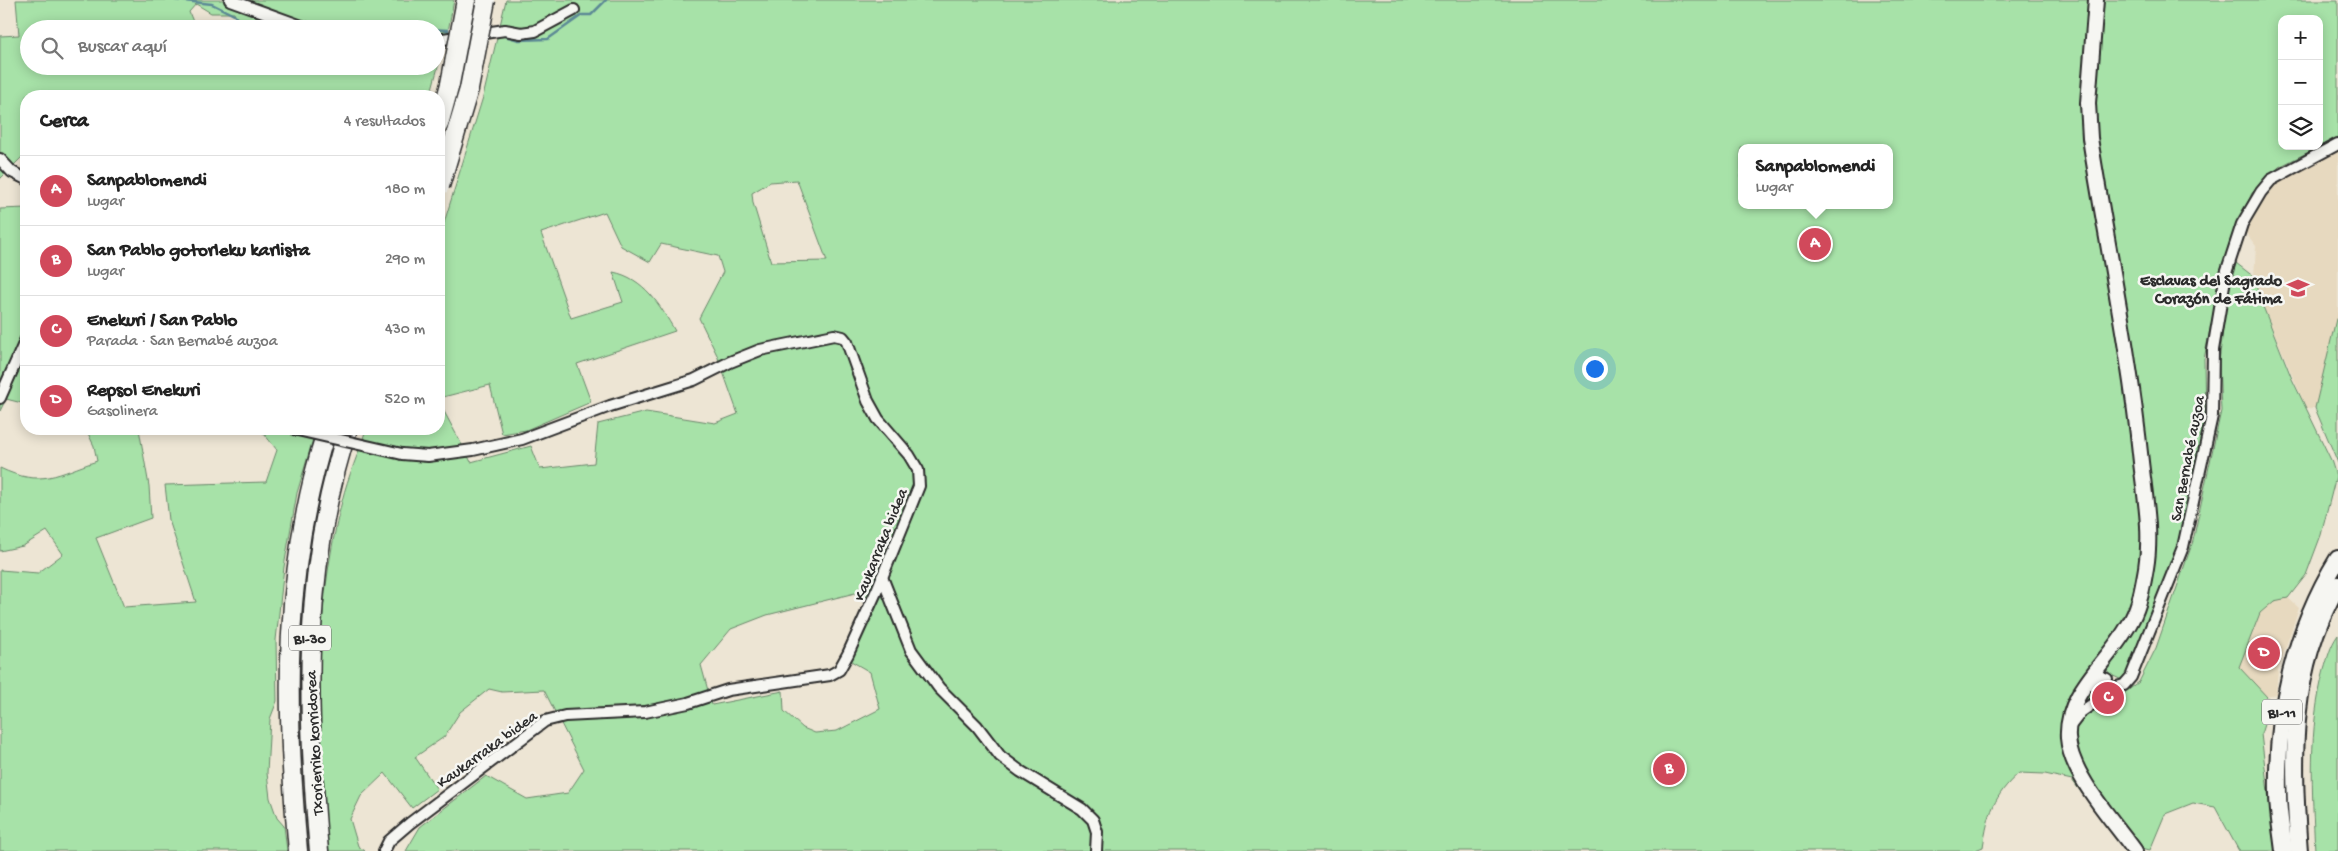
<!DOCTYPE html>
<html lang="es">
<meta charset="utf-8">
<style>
body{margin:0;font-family:"Gochi Hand",sans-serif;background:#f2f2f2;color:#222}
.controls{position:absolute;right:15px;top:15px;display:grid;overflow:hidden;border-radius:10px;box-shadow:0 2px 12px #0003}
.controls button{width:45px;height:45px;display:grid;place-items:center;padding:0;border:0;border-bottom:1px solid #e0e0e0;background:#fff;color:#222;font:25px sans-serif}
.you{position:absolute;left:1594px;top:368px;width:18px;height:18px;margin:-12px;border:4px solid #fff;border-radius:50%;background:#1a73e8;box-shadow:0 0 0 8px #1a73e833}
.badge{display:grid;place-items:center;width:32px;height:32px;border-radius:50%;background:#d1495b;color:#fff;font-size:16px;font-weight:700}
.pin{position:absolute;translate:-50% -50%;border:2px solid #fff;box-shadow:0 1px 5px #0006}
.popup{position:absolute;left:1738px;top:144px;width:155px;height:65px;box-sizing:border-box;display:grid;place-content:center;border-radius:10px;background:#fff;filter:drop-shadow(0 1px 4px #0005);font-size:16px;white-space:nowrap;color:#767676}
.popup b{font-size:19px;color:#222}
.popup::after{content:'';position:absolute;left:50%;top:100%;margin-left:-10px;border:10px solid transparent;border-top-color:#fff}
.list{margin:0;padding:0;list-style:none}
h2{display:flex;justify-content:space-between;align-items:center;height:65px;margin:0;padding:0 20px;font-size:21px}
h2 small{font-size:16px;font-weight:400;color:#767676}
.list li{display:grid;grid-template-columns:32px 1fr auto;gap:15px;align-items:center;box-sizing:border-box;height:70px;padding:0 20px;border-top:1px solid #e0e0e0}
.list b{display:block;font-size:19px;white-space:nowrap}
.list p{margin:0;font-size:16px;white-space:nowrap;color:#767676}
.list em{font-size:16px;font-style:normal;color:#767676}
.icon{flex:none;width:28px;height:28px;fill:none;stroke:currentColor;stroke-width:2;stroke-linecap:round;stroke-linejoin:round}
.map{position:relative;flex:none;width:2338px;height:851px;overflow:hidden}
.search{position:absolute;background:#fff;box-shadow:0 2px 12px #0003;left:20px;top:20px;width:425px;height:55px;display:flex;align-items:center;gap:12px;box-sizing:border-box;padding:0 18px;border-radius:28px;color:#767676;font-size:19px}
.panel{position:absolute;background:#fff;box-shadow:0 2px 12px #0003;left:20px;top:90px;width:425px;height:345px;border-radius:20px}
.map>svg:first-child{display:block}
</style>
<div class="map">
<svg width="2338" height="851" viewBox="0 0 2338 851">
<rect width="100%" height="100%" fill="#ede5d4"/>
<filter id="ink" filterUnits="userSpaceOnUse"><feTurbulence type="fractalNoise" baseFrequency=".02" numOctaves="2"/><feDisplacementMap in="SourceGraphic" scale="10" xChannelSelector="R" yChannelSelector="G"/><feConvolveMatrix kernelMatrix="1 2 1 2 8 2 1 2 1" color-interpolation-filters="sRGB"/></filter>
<g filter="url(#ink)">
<g fill="#e7d9bf">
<polygon points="2338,151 2338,420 2317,414 2315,408 2306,408 2260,299 2254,277 2256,246 2245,232 2270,188 2318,159"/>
<polygon points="2288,598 2299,608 2278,670 2276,694 2265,696 2239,667 2260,613 2274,601"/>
</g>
<g fill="#a7e2a8" stroke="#69866a" fill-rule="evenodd">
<path d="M16,0H454L448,31L430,96H26V153L0,179V36L19,35ZM196,4L211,13H234L240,29H436V66H29V29H196L189,12Z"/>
<path d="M506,0H2338V137L2279,167L2252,193L2232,238L2221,274L2204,359L2205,429L2177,550L2135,658L2125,676L2120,679L2111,675L2107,670L2095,708L2123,694L2139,682L2156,648L2193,541L2221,411L2219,362L2227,298L2236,263L2254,277L2260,299L2292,379L2331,460L2336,476L2321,535L2306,575L2288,598L2274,601L2260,613L2239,667L2268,698L2266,718L2261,734L2275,851H2239L2215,807L2193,803L2165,814L2150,850L2119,843L2072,780L2045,774L2019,773C1994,795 1988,814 1983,847L1973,851H406L420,827L486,776L527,799L568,793L584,769L544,690L502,692L489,689L460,712L444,737L415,757L437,789L412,808L385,773L361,796L350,819L358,846L365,851H329C315,735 313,615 342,501C348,476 359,453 366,429H439V402L471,462L531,446L540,469L594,463L598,424L646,412L715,423L738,414L717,355L699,318L723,272L718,256L661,244L650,262L621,246L605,212L541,233L571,318L623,302L613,272C644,278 660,305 675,331L577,364L591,402L526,430L502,434L490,385L439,398V239L483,97ZM2282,19H2319V146H2282ZM1741,148H1889V205H1741ZM797,180L827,261L771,262L753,203L752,193L770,182ZM855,593L877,603L851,661L870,672L880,709L837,731L815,733L803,728L784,711L783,691L712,705L701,665L731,629L767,615Z"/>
<polygon points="26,208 26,404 6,399 0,411 0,209"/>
<polygon points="2336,319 2338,320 2338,463 2315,408"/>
<path d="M86,429H139L149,486L151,518L96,538L124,607L196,602L169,520L165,485L266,482L277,450L260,429H316L297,493L284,567L276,640L277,701L270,719L267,773L270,798L277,818L284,826L287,851H0V570L38,573L63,554L47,531L23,546L0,551V468C42,488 57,474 97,461L94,446Z"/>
<path d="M2338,635V851H2315C2312,790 2308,730 2324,670C2328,657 2330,646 2338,635Z"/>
</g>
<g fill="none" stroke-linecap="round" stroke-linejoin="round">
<g stroke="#5c8995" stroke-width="2.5">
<polyline points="175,0 212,4 234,15 246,29"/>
<polyline points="426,29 448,30"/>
<polyline points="501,35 519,40 548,39 582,15 591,15 606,0"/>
</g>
<g stroke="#2b2b2b" stroke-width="14">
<g id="street">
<polyline points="230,0 310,29"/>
<polyline points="436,40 505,30 521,33 535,31 574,10"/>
<polyline points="0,159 12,172 26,179"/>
<polyline points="0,398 26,339"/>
<polyline points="882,577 911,650 939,688 977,726 1000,756 1020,771 1082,809 1093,820 1097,832 1096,851"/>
<polyline points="2113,688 2124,685 2131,677 2183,547 2212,416 2213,350 2226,273 2242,224 2261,192 2271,180 2338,144"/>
<polyline points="2105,694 2095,687 2091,677 2099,676 2107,679"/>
<polyline points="2071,725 2081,712 2111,691 2113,688"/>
<polyline points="384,851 389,841 410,823 545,721 565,716 645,712 688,703 728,690 830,675 839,670 848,654 877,590 919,486 918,470 909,455 878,419 868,401 847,342 843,337 834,335 760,350 730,362 694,380 610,406 522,439 473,450 428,456 402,454"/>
</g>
</g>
<g stroke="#2b2b2b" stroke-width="18">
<path id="secondary" d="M2096,0L2088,103L2090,138C2107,246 2130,353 2141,462C2145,497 2152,533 2146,568C2143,585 2140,604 2132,619C2113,659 2065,690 2068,738C2071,776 2113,820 2135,851"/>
</g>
<g stroke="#2b2b2b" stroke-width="20">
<g id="primary">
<path d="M2284,851C2282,832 2278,813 2278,794C2276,712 2295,629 2338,559"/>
<path d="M2299,851C2292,758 2289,669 2338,585"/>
</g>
</g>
<g stroke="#2b2b2b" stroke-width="21">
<g id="highway">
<path d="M298,851C285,707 282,569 327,429"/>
<path d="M319,851C306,707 302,568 348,429"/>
</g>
</g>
<use href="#street" stroke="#f6f6f2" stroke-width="10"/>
<use href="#secondary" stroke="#f6f6f2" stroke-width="14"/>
<use href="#primary" stroke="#f6f6f2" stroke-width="16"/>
<use href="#highway" stroke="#f6f6f2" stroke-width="18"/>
<g stroke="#2b2b2b" stroke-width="14" stroke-linecap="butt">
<polyline id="street-bridge" points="293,429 402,454"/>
</g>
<g stroke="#2b2b2b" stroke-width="21" stroke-linecap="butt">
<g id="highway-bridge">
<polyline points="439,124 450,84 466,0"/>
<polyline points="440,186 469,89 486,0"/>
</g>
</g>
<use href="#street-bridge" stroke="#f6f6f2" stroke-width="10"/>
<use href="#highway-bridge" stroke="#f6f6f2" stroke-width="18"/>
</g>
</g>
<defs>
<g id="school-bare" transform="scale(1.725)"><path d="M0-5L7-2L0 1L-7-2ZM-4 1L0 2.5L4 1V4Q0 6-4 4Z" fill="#d1495b" stroke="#f6f6f2" stroke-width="2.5" paint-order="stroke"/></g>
</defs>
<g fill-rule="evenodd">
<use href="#school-bare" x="2298" y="288"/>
</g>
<g text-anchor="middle" stroke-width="5" stroke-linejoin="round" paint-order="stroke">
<g fill="#f6f6f2" stroke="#686867" stroke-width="1">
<rect x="289" y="625.5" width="42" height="25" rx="4"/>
<rect x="2262" y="699.5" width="40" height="25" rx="4"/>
</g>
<g font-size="15" font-weight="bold" fill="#2b2b2b">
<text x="310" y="643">BI-30</text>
<text x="2282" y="717">BI-11</text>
</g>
<g font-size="16" font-weight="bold" fill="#2b2b2b" stroke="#f6f6f2" text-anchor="end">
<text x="2282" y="285">Esclavas del Sagrado<tspan x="2282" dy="18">Corazón de Fátima</tspan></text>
</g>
<g font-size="16" fill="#2b2b2b" stroke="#f6f6f2">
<text transform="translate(2186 458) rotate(-79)" y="6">San Bernabé auzoa</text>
<text transform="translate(879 544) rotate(-68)" y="6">Kaukarraka bidea</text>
<text transform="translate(313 743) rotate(-93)" y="6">Txorierriko korridorea</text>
<text transform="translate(486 748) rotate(-36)" y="6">Kaukarraka bidea</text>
</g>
</g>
</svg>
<div class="controls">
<button>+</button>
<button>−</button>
<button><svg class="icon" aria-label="layers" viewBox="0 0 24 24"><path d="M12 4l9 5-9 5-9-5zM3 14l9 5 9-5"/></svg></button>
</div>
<div class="you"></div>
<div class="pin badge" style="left:1815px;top:244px">A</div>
<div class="popup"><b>Sanpablomendi</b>Lugar</div>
<div class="pin badge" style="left:1669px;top:769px">B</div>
<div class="pin badge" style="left:2108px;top:698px">C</div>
<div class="pin badge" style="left:2264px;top:653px">D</div>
<div class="search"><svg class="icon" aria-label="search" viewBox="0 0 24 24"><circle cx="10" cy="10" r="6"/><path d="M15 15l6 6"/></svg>Buscar aquí</div>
<section class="panel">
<h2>Cerca<small>4 resultados</small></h2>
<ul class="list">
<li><span class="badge">A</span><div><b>Sanpablomendi</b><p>Lugar</p></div><em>180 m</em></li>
<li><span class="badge">B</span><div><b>San Pablo gotorleku karlista</b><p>Lugar</p></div><em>290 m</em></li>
<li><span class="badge">C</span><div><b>Enekuri / San Pablo</b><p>Parada · San Bernabé auzoa</p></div><em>430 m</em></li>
<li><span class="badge">D</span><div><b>Repsol Enekuri</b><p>Gasolinera</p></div><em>520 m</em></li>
</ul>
</section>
</div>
